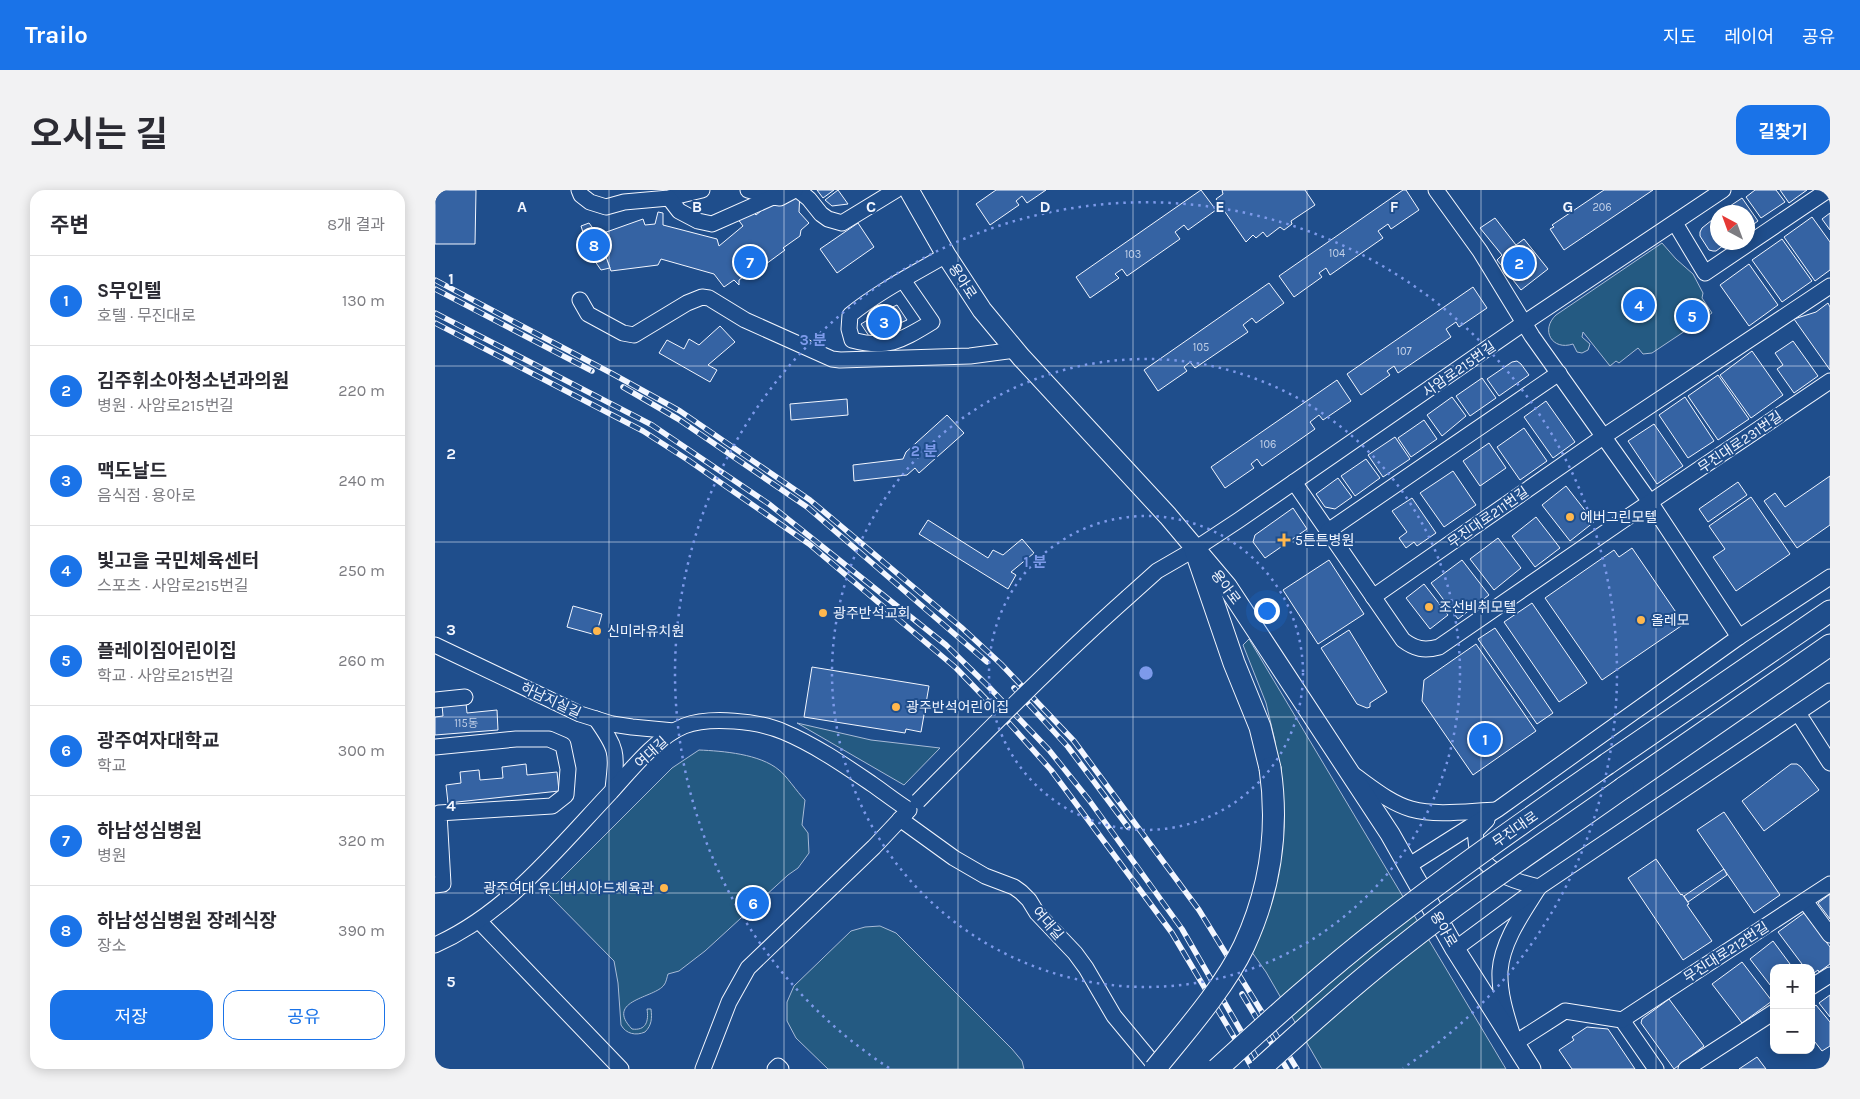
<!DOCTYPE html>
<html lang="ko">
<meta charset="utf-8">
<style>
body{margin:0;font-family:Karla,"Noto Sans KR",sans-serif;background:#f2f2f3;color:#2b2b33}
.controls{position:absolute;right:15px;bottom:15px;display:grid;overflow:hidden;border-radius:10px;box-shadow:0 2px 12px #0003}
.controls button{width:45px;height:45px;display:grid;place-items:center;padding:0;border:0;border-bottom:1px solid #e1e1e2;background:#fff;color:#2b2b33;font:25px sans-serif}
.compass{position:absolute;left:1275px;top:15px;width:45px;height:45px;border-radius:50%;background:#fff;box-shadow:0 2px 12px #0003;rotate:319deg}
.you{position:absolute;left:831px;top:420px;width:18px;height:18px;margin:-12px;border:4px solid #fff;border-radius:50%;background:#1a73e8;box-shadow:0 0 0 8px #1a73e833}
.badge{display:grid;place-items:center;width:32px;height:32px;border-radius:50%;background:#1a73e8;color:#fff;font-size:16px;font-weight:700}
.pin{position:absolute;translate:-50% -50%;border:2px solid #fff;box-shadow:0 1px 5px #0006}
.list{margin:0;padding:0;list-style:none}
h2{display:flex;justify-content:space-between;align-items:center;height:65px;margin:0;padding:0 20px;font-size:21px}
h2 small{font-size:16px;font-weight:400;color:#7c7c81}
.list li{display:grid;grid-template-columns:32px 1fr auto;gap:15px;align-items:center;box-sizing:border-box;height:90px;padding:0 20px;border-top:1px solid #e1e1e2}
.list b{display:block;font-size:19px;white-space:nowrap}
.list p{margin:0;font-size:16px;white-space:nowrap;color:#7c7c81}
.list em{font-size:16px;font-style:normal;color:#7c7c81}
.actions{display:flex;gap:10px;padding:15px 20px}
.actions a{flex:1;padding:11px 0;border:1px solid #1a73e8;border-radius:15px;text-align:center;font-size:18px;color:#1a73e8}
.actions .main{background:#1a73e8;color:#fff}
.map{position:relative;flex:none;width:1395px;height:879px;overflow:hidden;border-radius:15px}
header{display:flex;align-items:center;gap:30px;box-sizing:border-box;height:70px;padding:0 25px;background:#1a73e8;color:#fff}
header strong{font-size:24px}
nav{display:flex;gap:28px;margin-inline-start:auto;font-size:18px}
.intro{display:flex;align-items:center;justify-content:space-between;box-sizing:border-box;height:120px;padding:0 30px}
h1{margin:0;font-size:35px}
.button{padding:12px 22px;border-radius:15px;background:#1a73e8;color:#fff;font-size:18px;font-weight:700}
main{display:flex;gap:30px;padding:0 30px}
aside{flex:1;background:#fff;border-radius:15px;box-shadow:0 2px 12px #0003}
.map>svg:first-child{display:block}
</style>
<header>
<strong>Trailo</strong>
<nav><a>지도</a><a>레이어</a><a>공유</a></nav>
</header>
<div class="intro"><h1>오시는 길</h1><a class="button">길찾기</a></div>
<main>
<aside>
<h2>주변<small>8개 결과</small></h2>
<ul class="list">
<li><span class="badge">1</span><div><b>S무인텔</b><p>호텔 · 무진대로</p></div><em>130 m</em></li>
<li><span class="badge">2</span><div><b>김주휘소아청소년과의원</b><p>병원 · 사암로215번길</p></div><em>220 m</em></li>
<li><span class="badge">3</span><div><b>맥도날드</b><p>음식점 · 용아로</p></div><em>240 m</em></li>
<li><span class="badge">4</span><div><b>빛고을 국민체육센터</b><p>스포츠 · 사암로215번길</p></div><em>250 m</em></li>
<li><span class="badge">5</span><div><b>플레이짐어린이집</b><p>학교 · 사암로215번길</p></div><em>260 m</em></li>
<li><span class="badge">6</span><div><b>광주여자대학교</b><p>학교</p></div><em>300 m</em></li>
<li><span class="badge">7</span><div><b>하남성심병원</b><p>병원</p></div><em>320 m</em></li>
<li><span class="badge">8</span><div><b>하남성심병원 장례식장</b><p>장소</p></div><em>390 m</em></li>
</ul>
<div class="actions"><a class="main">저장</a><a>공유</a></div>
</aside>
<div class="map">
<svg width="1395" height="879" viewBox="0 0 1395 879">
<rect width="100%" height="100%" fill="#1f4e8c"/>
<g fill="#245a82" stroke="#a8bbd7">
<path d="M1227,53L1241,69L1258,84L1268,103L1267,108L1277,123L1217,163L1208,164L1203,158L1184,173L1181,171L1175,176L1148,142L1147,147L1155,154L1153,160L1147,163L1142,162L1138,154C1117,161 1105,140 1121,125Z"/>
<polygon points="814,449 1071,879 887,879 831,782 809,751 844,596 840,551 831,513 808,455"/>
<polygon points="362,533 436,550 505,558 469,595"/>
<path d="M264,560C288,561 325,564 344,580C351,585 362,602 370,610L367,635L373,643L374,663L363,678L353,685L270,761L244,781L233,784C232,787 231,793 229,795C220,808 169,810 197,839C211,841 214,831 212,819H216C217,828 217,835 210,842C201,846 191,844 186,835L183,793L179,771L112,703L237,578Z"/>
<polygon points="445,736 461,743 577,859 587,871 589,879 393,879 361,848 352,831 352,812 359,796 416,741 430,737"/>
</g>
<g fill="#3563a3" stroke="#f2f6ff">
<polygon points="0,0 41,0 40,54 0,54"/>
<polygon points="365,0 364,22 374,33 366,40 365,46 348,58 350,60 331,74 328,72 304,90 304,95 299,90 289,97 279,84 226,69 223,75 176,81 163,45 208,29 210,35 220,34 223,22 228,23 228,35 282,49 284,56 308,36 302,28 315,18 321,25 342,8 348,15"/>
<polygon points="382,0 399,0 388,8"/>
<polygon points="403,0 413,14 397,16 390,10"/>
<polygon points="561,0 611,0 592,13 587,6 581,11 584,15 555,35 541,14"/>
<polygon points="766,0 781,20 753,40 749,35 740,42 745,49 692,86 687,79 680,84 684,88 655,108 641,87"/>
<polygon points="787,0 870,0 880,15 856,31 857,34 849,40 845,37 832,47 828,42 821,48 818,45 811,52 781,9 788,4"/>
<polygon points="968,0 971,0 984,20 956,39 953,34 943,41 948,48 895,85 891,78 884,83 887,87 859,107 844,86"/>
<polygon points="1169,0 1218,0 1129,60 1115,39 1119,37 1117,35"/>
<polygon points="1320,0 1341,0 1350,12 1326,28 1311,7"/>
<polygon points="1345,0 1372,0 1354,13"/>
<polygon points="1307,8 1323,31 1312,39 1312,22 1286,22"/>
<polygon points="1395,23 1395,40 1387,29"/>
<polygon points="1282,26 1282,52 1293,52 1281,61 1278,61 1274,60 1265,46 1265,42 1267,38"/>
<polygon points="1377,27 1395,52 1395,80 1380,91 1349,47"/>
<polygon points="1060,28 1081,55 1089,49 1113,79 1086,100 1062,70 1067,65 1045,38"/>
<polygon points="154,33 163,45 175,78 166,80 155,64 146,36"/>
<polygon points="423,33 439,57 402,83 385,59"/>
<polygon points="1347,49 1377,91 1347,112 1317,70"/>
<polygon points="1314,74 1343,115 1314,136 1285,95"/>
<polygon points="834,93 849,113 821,133 817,128 808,135 813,142 760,178 755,172 749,177 752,181 723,201 709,180"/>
<polygon points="1038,97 1052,118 1024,137 1021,132 1011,139 1016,147 963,183 959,176 952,181 955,185 926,205 912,184"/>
<polygon points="1393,113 1395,117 1395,180 1359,129 1381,122"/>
<polygon points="462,115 472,130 463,134 466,138 459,142 456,138 453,140 451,137 449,138 451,141 447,142 450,146 436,149 426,134 444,123"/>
<polygon points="285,136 300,152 273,175 282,180 275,192 224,163 232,150 249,159 254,149 264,155"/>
<polygon points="1358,151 1383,186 1359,203 1342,179 1348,175 1340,163"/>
<polygon points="1317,161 1348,205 1316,228 1285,185"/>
<polygon points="1082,171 1086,174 1094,185 1064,206 1052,189 1077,172"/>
<polygon points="1283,185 1314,229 1283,250 1253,206"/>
<polygon points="1047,188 1061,208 1035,226 1021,206"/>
<polygon points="902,190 916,211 888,230 884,225 875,232 880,239 827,276 822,269 816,274 819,278 790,298 776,277"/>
<polygon points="1017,207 1031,226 1007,246 992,225"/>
<polygon points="1250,207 1279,251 1253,268 1224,225"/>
<polygon points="412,209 413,225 356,230 355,214"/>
<polygon points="1111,211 1140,252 1118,268 1089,227"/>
<polygon points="512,225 529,243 484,283 480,278 472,285 419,291 418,275 468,269 471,262"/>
<polygon points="989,230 1002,249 976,267 963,248"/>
<polygon points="1219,234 1248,276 1222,294 1193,251"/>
<polygon points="1089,238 1112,271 1085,290 1062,257"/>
<polygon points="960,247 975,269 948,287 933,265"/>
<polygon points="1054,253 1071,278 1045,296 1028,271"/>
<polygon points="931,269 945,288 920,306 906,286"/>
<polygon points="1018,281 1041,315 1009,337 985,303"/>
<polygon points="1395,286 1395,335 1362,358 1329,311 1340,303 1350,317"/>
<polygon points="903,288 917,307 900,319 890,317 881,304"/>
<polygon points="1303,292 1312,305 1273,332 1264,319"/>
<polygon points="1131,296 1159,332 1135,351 1107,315"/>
<polygon points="1316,307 1355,364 1301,401 1278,367 1290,359 1274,336"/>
<polygon points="977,308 1001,343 982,356 979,352 971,358 964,348 972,342 957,321"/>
<polygon points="858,318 872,339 830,368 818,352 820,345"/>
<polygon points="1101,327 1125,358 1100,377 1077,346"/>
<polygon points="493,330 553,368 558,360 568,365 587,349 599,363 576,382 581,385 573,399 484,344"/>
<polygon points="1063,348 1086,378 1059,400 1035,369"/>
<polygon points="1197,358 1249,434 1167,490 1110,408 1179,360 1184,367"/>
<polygon points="894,370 929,424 883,454 848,400"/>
<polygon points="1027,370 1054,405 1023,429 996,393"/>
<polygon points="989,394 1013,425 995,439 971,408"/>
<polygon points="1097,413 1152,493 1124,512 1069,432"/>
<polygon points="138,416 167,424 161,445 132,437"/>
<polygon points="1060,438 1118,523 1102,534 1043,449"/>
<polygon points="914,440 952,502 935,513 935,517 932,518 922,514 886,458"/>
<polygon points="1041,454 1101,541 1038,585 987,511 989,490"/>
<polygon points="377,477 494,496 486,542 471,539 470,543 369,527"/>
<polygon points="31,513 32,523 62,520 63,540 0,545 0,527 8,526 7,515"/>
<polygon points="91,574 92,585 122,582 124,601 13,613 11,595 26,593 25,582 44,580 45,590 68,588 67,577"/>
<polygon points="1356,574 1362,574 1366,577 1384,600 1329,641 1307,611"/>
<polygon points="1289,622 1345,705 1319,723 1262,640"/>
<polygon points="1221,669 1246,705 1247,704 1254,714 1252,715 1277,751 1248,770 1193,688"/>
<polygon points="1289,679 1292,685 1253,712 1249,706"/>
<polygon points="1395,704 1395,729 1383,713"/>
<polygon points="1369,723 1395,757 1395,774 1384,782 1383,780 1376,785 1376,778 1370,778 1343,742"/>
<polygon points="1338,751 1358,778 1339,778 1339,800 1315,769"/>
<polygon points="1307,772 1337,811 1307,833 1277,794"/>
<polygon points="1395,805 1395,827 1384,813"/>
<polygon points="1234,809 1269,856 1239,879 1206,833 1207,829"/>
<polygon points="1381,815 1395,832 1395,856 1387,861 1376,847 1376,819"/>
<polygon points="1152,837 1173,839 1200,879 1137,879 1124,860 1139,850 1137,847"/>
<polygon points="1322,867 1331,879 1304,879"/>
</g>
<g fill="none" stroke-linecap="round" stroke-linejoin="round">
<g stroke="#f2f6ff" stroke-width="17">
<g id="minor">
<polyline points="144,0 146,5 155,12 171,17 189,12 234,8 267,0"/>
<polyline points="313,0 338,7 341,5"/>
<polyline points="363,0 374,9 386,24 393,29 407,33 461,0"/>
<polyline points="1001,0 1045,61 1097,146 1215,312 1304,447"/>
<polyline points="234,8 244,21 263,31 277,34 338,7 345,8 360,0"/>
<polyline points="1240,33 1270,83 1393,0"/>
<path d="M468,90L497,132C467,150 453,160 417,150L414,139L415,125C444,101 479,84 511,65"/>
<polyline points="145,110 153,124 188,143 199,145 252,113 267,107 274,108 310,130 397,169 405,170 535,166 580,160"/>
<path d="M859,292L968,450C980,459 989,461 1004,457L1184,333L1395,191"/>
<polyline points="893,341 1124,183"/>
<polyline points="693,407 722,381 760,359 804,330 1089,133 1288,0"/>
<polyline points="938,407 1168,247 1395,96"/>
<polyline points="0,455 145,524 177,534 197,537 239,541"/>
<polyline points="0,510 30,507"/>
<polyline points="1363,523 1395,573"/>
<path d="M161,529C183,560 182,562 178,599"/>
<polyline points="0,557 81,549 114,549 128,555 133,579 131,605 117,616 4,623 8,694 0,695"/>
<path d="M919,585C936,597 955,613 976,619C1002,626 1034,621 1061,620"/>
<polyline points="465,629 519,668 550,686 579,697 586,702 594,710 602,723 640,763 651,778 679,826 723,879"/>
<path d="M1052,630L1040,642C1041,647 1041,653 1042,658C1049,683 1082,692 1104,697C1089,721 1067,751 1065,781C1064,806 1073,830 1080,853L1130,821L1187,830L1221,879"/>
<polyline points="973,676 1063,619 1304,447 1395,387"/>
<polyline points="1370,711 1395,745"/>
<polyline points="44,731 186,879"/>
<path d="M0,755C72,723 123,658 176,602C195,581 222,547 249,536C275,526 324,531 349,542C380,555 409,575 437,594C450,603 461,612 474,620"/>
<polyline points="1020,759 1104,697 1395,501"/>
<polyline points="1376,797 1395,785"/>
<polyline points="1187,830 1395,694"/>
<polyline points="268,879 294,812 313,778 439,657 472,622"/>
<polyline points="340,879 343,876 346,879"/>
<polyline points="1251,879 1339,822"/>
</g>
</g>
<g stroke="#f2f6ff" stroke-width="21">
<polyline id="major" points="474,0 511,65 547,120 586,167 733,326 792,396 955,644 1020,759 1096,879"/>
</g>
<g stroke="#f2f6ff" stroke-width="23">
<g id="highway">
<polyline points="760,359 799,473 825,537 835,578"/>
<polyline points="1172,574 1395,421"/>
<polyline points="1188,598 1395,455"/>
</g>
</g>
<use href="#minor" stroke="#1f4e8c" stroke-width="15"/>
<use href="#major" stroke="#1f4e8c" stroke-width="19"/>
<use href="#highway" stroke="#1f4e8c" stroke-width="21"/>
<g stroke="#f2f6ff" stroke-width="5.5">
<g id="rail">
<polyline points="0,90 176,183 245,221 375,310 526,437 566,474 639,551 764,720 862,879"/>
<polyline points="0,99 157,181"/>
<polyline points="0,123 217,235 334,314 511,455 552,495 614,560 654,610 747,739 828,879"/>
<polyline points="0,133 208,241 253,270 374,354 521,478 574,533 616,580 737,743 818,879"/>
<polyline points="188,197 243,229 372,317 552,472"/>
<polyline points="579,498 633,557 693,637"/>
<polyline points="807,804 852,879"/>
</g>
</g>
<use href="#rail" stroke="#1f4e8c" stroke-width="4" stroke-dasharray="11" stroke-linecap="butt"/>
<g stroke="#f2f6ff" stroke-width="17" stroke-linecap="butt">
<path id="minor-bridge" d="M483,611C552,541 620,472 693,407"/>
</g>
<g stroke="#f2f6ff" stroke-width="23" stroke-linecap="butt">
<g id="highway-bridge">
<path d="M720,879C750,842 789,798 809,756C835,700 844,639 835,578"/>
<path d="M782,879C836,830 890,781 948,736C1021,679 1096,627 1172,574"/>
<path d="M825,879C872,836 919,794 969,755C1039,699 1115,650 1188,598"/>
</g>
</g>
<use href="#minor-bridge" stroke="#1f4e8c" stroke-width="15"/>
<use href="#highway-bridge" stroke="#1f4e8c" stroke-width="21"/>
</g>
<path fill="none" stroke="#f2f6ff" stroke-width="1" stroke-opacity="0.55" d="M174,0V879M349,0V879M523,0V879M698,0V879M872,0V879M1046,0V879M1221,0V879M0,176H1395M0,352H1395M0,527H1395M0,703H1395"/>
<g fill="none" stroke="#7d9aea" stroke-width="2.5" stroke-dasharray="2.5 5">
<circle cx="711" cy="483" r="157"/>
<circle cx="711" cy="483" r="314"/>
<path d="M454 878A471 471 0 1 1 968 878"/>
</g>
<g fill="#ffb74d" stroke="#1f4e8c" stroke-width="2">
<circle cx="1135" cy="327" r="5"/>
<path d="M846.5 342.5h5v5h5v5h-5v5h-5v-5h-5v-5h5z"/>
<circle cx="994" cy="417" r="5"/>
<circle cx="388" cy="423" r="5"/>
<circle cx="1206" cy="430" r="5"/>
<circle cx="162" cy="441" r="5"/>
<circle cx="461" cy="517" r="5"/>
<circle cx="229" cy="698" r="5"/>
</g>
<g text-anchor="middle" stroke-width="4" stroke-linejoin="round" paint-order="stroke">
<g font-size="11" fill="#c3d1e8">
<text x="1167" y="21">206</text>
<text x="902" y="67">104</text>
<text x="698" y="68">103</text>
<text x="766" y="161">105</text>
<text x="969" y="165">107</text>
<text x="833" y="258">106</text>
<text x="31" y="537">115동</text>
</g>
<g font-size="14" fill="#f2f6ff" stroke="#1f4e8c">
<text transform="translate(528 91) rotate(57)" y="5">용아로</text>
<text transform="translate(1024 179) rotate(-35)" y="5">사암로215번길</text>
<text transform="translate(1305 252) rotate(-34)" y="5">무진대로231번길</text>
<text transform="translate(1053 327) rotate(-35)" y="5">무진대로211번길</text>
<text transform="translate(791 397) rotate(53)" y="5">용아로</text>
<text transform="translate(116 510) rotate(25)" y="5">하남지실길</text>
<text transform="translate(216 562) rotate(-42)" y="5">여대길</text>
<text transform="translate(1080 639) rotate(-35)" y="5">무진대로</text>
<text transform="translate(613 733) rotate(49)" y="5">여대길</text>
<text transform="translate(1009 739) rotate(60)" y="5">용아로</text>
<text transform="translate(1291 762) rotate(-33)" y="5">무진대로212번길</text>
</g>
<g font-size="14" fill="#f2f6ff" stroke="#1f4e8c" text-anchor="start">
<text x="1145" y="332">에버그린모텔</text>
<text x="860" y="355">5튼튼병원</text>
<text x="1004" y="422">조선비취모텔</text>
<text x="398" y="428">광주반석교회</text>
<text x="1216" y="435">올레모</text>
<text x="172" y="446">신미라유치원</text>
<text x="471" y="522">광주반석어린이집</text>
<text x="219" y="703" text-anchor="end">광주여대 유니버시아드체육관</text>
</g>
</g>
<g font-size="16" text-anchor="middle" font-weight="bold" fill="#f2f6ff" stroke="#1f4e8c" stroke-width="4" stroke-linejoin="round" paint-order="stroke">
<text x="87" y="22">A</text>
<text x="262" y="22">B</text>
<text x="436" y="22">C</text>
<text x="610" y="22">D</text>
<text x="785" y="22">E</text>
<text x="959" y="22">F</text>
<text x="1133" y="22">G</text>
<text x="16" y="94">1</text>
<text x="16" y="269">2</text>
<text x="16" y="445">3</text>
<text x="16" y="621">4</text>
<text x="16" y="797">5</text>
</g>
<circle cx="711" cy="483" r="8" fill="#7d9aea" stroke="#1f4e8c" stroke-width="2.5"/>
<g font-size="15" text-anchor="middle" font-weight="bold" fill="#7d9aea" stroke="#1f4e8c" stroke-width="4" stroke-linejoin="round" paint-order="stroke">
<text x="378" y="155">3 분</text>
<text x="489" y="266">2 분</text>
<text x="600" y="377">1 분</text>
</g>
</svg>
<div class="controls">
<button>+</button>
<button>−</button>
</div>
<svg class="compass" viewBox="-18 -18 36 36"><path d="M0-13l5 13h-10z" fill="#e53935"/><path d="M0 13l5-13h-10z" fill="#7c7c81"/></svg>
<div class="you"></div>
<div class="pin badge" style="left:1050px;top:549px">1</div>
<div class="pin badge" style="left:1084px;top:73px">2</div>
<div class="pin badge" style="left:449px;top:132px">3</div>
<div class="pin badge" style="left:1204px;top:115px">4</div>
<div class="pin badge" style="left:1257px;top:126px">5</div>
<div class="pin badge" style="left:318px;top:713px">6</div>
<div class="pin badge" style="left:315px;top:72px">7</div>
<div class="pin badge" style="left:159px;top:55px">8</div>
</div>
</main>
